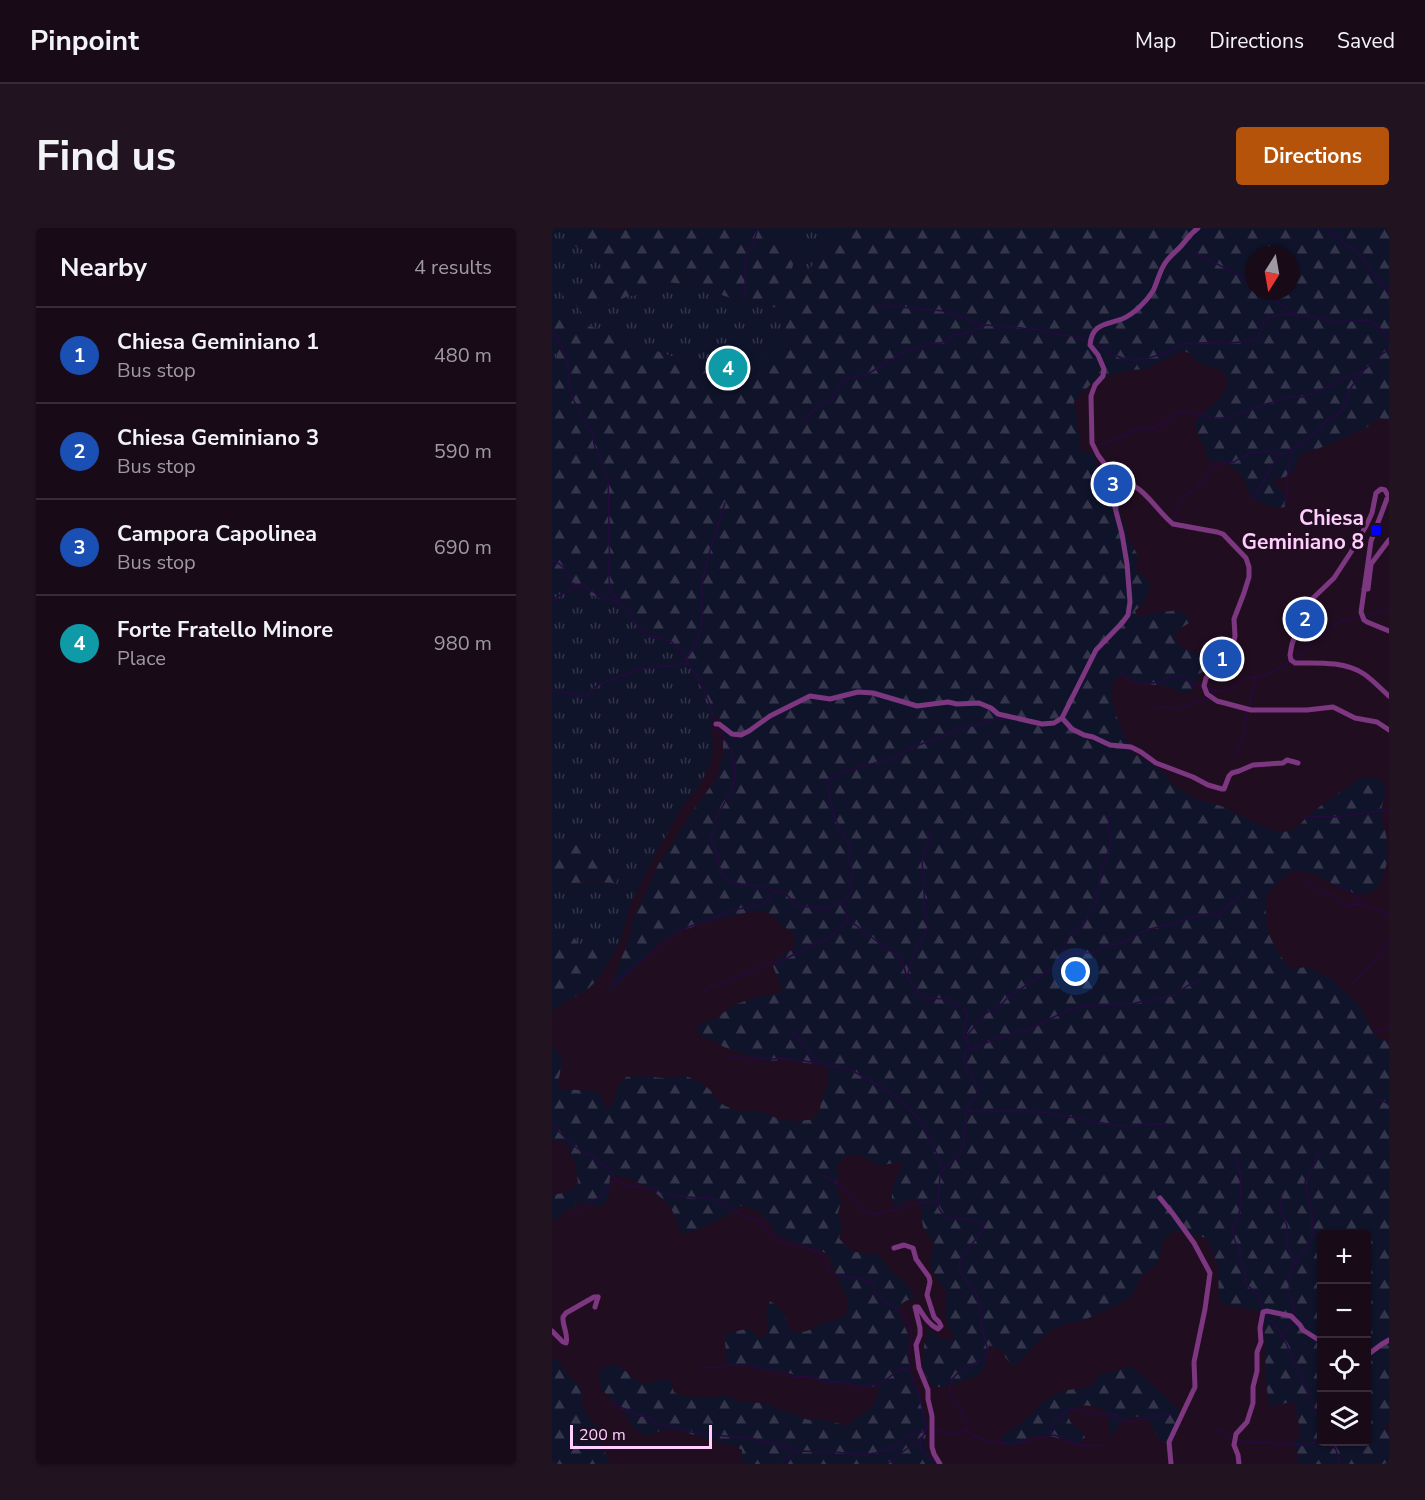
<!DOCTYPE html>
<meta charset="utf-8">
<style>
body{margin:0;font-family:"Nunito Sans",sans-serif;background:#221321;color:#f1f3f6}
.controls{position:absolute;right:18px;bottom:18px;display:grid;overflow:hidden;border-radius:6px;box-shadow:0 2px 4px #0004}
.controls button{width:54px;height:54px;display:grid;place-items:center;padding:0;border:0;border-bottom:2px solid #372b37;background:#190a18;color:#f1f3f6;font:30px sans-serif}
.compass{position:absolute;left:693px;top:18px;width:54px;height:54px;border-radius:50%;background:#190a18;box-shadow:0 2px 4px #0004;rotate:191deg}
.scale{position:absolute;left:18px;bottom:15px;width:142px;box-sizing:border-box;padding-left:6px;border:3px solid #ffcdfe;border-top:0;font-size:16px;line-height:21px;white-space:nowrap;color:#ffcdfe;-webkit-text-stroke:4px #210d20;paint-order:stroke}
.you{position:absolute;left:524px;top:744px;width:21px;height:21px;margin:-15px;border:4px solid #fff;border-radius:50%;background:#1a73e8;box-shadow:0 0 0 9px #1a73e833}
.badge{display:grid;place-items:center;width:39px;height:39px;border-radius:50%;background:#b45309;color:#fff;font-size:20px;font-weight:700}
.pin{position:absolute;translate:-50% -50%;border:3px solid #fff;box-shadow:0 2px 6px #0006}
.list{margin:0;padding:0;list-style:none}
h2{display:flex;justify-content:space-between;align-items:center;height:78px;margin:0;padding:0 24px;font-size:26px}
h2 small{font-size:20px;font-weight:400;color:#9f9aa2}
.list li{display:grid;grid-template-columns:39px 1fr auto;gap:18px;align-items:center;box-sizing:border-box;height:96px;padding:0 24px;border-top:2px solid #372b37}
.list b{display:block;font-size:22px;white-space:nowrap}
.list p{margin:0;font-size:20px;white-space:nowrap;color:#9f9aa2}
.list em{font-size:20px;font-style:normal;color:#9f9aa2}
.icon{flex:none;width:33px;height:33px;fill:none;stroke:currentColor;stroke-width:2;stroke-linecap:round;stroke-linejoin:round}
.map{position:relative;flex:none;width:837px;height:1236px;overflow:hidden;border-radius:6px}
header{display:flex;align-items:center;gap:36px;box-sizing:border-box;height:84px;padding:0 30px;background:#190a18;border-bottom:2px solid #372b37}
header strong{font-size:28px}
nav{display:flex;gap:33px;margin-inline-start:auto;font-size:21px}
.intro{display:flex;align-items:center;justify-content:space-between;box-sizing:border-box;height:144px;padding:0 36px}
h1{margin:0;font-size:42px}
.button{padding:15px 27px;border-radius:6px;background:#b45309;color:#fff;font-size:21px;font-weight:700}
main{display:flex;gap:36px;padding:0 36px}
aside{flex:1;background:#190a18;border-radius:6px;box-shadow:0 2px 4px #0004}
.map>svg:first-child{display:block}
</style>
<header>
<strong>Pinpoint</strong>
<nav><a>Map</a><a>Directions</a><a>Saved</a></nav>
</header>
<div class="intro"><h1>Find us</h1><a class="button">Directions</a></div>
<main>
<aside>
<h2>Nearby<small>4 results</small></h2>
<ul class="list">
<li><span class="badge" style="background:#1a4fb4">1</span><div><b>Chiesa Geminiano 1</b><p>Bus stop</p></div><em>480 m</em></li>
<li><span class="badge" style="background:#1a4fb4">2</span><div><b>Chiesa Geminiano 3</b><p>Bus stop</p></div><em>590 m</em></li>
<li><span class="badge" style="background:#1a4fb4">3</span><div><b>Campora Capolinea</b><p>Bus stop</p></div><em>690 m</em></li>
<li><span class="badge" style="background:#0f9aa8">4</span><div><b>Forte Fratello Minore</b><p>Place</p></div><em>980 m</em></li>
</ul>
</aside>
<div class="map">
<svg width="837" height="1236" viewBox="0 0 837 1236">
<defs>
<pattern id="grass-tufts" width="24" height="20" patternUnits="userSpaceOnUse" patternTransform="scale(1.5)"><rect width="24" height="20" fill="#10142b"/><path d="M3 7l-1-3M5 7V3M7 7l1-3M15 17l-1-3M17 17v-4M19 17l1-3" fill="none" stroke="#34354b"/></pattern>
<pattern id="forest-firs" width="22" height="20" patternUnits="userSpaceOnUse" patternTransform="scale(1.5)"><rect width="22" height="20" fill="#10142b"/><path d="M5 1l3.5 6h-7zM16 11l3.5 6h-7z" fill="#34354b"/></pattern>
</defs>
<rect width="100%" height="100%" fill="#210d20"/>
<g fill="url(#grass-tufts)">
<polygon points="0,0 22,0 18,11 37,25 38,31 49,37 49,43 32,52 30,57 14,71 24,77 31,86 48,78 59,77 76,68 94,66 103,57 108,54 115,54 160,60 187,73 194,72 205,78 233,80 239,105 238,110 229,119 217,123 197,146 174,156 175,153 159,149 151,140 28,94 2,91 5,125 2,165 0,166"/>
<path d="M228,0H288C282,6 275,11 271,17C262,29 261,48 244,49L239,45L245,17L229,8Z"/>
<path d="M0,341L24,362L48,370L69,380L122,419L137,437L150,461L159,489L161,521L158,537L147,558L129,580L105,624L79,675L70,708L62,725L61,721L54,717C42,720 35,725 26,715C24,712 22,709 19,707C13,703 6,703 0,699V662C20,654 38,654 60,656L62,644L50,638L39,626L27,617L10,613L0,612Z"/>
</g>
<g fill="url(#forest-firs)" fill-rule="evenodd">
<path d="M22,0C30,0 39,0 47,0C58,2 69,5 80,0H228L229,8L245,17L248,23L242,33L239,44L244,49C261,48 262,29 271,17C275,11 282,6 288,0H837V193L827,190L820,194L814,200L761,223L753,224L747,229L741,244L733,249L721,251C726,263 736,264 733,279C726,280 722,280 715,277C711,275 705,273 702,271C698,267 697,263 695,258C689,242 675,232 658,234L654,227V219L648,213L643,197C644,195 646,191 647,189C656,179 687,161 671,144C665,138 656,140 649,136C640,131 643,126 631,123L594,141L580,142L561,146L540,155L522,173L529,223H533L541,226L547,241L549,258L554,263H564L567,265V281L577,312L585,326L584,343L591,347L598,355C598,367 592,375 583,383L586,389L602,385L627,382L634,387L639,394L625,402L622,411C631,424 645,423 658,431V439C654,441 649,444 646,449C640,459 644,462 631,466C615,456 611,458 593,456C579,455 576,442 561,452C554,472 572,507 581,526L589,529L607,541L614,547L620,556L638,568L654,574L669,578L717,601C725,604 732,605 740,602C748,598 752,591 758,586C774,574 792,561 809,550C816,548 825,548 831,554C837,562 829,576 829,585C829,595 834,603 835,612C837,628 834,658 817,665C802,671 779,654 766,648C757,644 748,643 739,643C732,652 720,656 715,667C712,674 713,678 714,685C715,689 714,692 714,695C717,711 728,730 740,741L754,739L777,749L807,777L825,810L837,814V1194L832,1201L837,1205V1236H746L745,1223L741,1215L749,1206L742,1173L718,1179L714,1156L712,1089L707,1083L667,1075L666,1039L655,1010L622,1003L609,1014V1024L606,1035L589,1049L579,1069L566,1077L530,1093L513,1096L497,1103L466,1135L461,1138L453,1129L452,1122H448L437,1117L432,1139L426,1148C413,1149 403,1159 389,1159C365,1159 370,1115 377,1101C384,1108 390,1113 400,1113L402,1108C392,1091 391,1086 395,1066L379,1040L378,1034L382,1016L371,999L368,975L364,971H358L344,980C333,966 347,947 351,933L327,938C313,929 299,918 286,936L284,959L289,974L286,985L290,1000L287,1010C303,1030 303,1022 325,1026L339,1042L356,1058L364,1071C353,1071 347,1075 347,1087L357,1108L355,1126L361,1153L374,1189L375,1197L373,1212L374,1220L382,1236H193L190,1231V1222C180,1215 169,1216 158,1212C145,1208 130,1202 116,1202C108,1202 100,1206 93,1208L82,1200L73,1185L50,1162L47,1149L49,1140L61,1136L65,1137L71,1141L83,1151L90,1155H99L106,1151H115L118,1153L122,1164L128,1168L158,1170L174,1167L188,1174L215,1175L225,1181L237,1184L256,1192L269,1191L293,1197H297L303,1191L317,1182L323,1175L327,1161L323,1159L315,1157L275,1156L258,1148H246L234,1144L216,1141L207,1142L195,1137L182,1138L174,1135L173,1109L175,1105L195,1101L199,1102L207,1110H211C224,1095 207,1088 218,1073C232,1082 234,1086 237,1102C256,1108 259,1099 274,1094C280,1092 287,1091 293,1088L296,1080V1071L287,1054L279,1033L274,1025L239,1013L223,1005L219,997L205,982L192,978H188L174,988L140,1004L131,1006C125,999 125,991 121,984C112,966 81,949 61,947L58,949C56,960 60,981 42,978C37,977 33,975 28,974C23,977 22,981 15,981L7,989L0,993V967L16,964L26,955L23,934L13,914L0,913V817L11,832L6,854L7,861L44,863L48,865L54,881L61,876L65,860L74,849L96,848L109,850L134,848L151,856L158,862L166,873L173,878L191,884H210L227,891L242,893L257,892L266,886C268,882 268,877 270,872C274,859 281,851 273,838L233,832L216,833L210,832L172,819L162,813L151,809L147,806L145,801L147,796L165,790L181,777L209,768L224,766L229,763L230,758L227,754L221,738C224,729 235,725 243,720L242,704L231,699L223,689L214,684H197L148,696L120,707L107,715L99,722L86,737L57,764L78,707L80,694L106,637L136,590L164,551L171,526V514L170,494L167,490L159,489L150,461L137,437L122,419L69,380L48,370L24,362L0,341V166L2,165L5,125L1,90L27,94L151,140L159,149L176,153L175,155L197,146L217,122L229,119L238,110L239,105H233L229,101L233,80L205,78L194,72L187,73L170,67L166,63L160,60L115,54H108L103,57L94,66L76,68L59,77L48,78L31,86L24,77L14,71L10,66L11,60L30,57L32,52L49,43V37L38,31L37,25L21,17L18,11ZM702,27H738V63H702ZM770,1006H814V1214H770Z"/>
<path d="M0,612C13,613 27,615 38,624C41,628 44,632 48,636C54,642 63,642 66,651L64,655L39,654L21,655L0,662Z"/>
<path d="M0,699C6,703 13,703 19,707C22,709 24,712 26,715C35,725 42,720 54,717L61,721L62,725L45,752L35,762L16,772L0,783Z"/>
<path d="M0,1129L7,1134L13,1143L29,1160L31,1169L29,1177C34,1188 44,1196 51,1206L48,1215L59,1236H0Z"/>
<path d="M578,1138C596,1151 611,1168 628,1182V1188L615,1214H612C604,1209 603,1202 598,1195C590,1186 575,1187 568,1195C565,1199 563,1204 561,1208L558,1209C557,1202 558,1192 554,1185C549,1176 519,1174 517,1186C516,1189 518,1193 519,1195L530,1203L533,1209L530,1214C517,1216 513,1212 502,1209C496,1208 488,1208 482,1208C470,1209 465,1225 451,1215L450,1208L481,1186L487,1177L492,1173L510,1163L536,1159L542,1155L548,1146L565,1143Z"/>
</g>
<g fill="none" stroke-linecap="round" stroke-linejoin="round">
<g stroke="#26093f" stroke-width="1.5">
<polyline points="774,0 794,17 807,25 815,37 837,66"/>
<polyline points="643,25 687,47 702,58"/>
<polyline points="709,63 743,86"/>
<polyline points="193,69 193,38 197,19 201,16 206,0"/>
<polyline points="324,77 392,83 432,97"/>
<path d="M1,103L9,116L15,135L18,146L16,154L20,169L35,198L39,202L44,224L48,226L50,238L56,249L57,297C55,304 56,310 57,316C59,331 54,347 59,361C60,366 64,370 67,374"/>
<path d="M542,116C553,122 567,131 580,132C587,133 609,127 615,124C621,121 626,117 632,116C658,112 680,119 705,110L711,96L715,90L729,86L762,89L781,94L815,92L828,100L837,110"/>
<polyline points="250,195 265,178 280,171 290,153 302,149 314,147 352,124 382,115 389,115 403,107 419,104 434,97 470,100 478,102 483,101 507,107 525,108 537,114"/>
<polyline points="547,216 555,215 588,200 603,201 605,197 612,196 613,192 618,191 622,186 635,183 661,190 672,190 685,187 698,181 738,169 753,169 766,162 772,161 783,155 785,152 810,144"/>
<polyline points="699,274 727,227"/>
<polyline points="733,277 736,259 735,252 740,222"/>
<path d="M621,292L624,289C624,267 638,268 650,254C653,251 655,245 657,241L671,235L682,234L688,230L699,225L714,223L731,226L756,211L775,192L789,184L798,161L811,143L817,138L818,135L837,121"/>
<path d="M0,332C11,337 16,343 20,355L24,357H30L50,369L66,374L76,382L82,393L93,406L120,414L132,428L149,455L158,477L163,495"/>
<polyline points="0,372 10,366 28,358"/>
<polyline points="134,431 144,417 150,394 150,357 156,329 173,275"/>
<polyline points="743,431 758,416 788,393 817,388 828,383 837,381"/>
<polyline points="568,445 578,452 588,456 610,454 614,450 627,448 641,456 650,458"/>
<polyline points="655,459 664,463"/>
<path d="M0,464C11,461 21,467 32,469L46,457L88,441L111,438H120L127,436H137"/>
<polyline points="660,466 664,464 680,461 684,457 696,449 712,448 739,433"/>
<polyline points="697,478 704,448"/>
<path d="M600,479L605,480L607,479C609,479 624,480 626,480C635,474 648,476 657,470"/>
<path d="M165,499C168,507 172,510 176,516C183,529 185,547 180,561L162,594L161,604L158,609L164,622L167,631L166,636L174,651L188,656L209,658L232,665L235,667L243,676L248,678L273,681L288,674L292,676C296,683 292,692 301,695L335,721L349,729L354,746L367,766L372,770L396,771L413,782L415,787L411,808L417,817C415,821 412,827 412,831C412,838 424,851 426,863L414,883L412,914L408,926L391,941L388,946L386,978C393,998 419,986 432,997C429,1012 403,1026 408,1041C410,1049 419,1057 423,1064C427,1070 425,1076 429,1081V1095L436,1123L435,1128C423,1137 402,1141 398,1157C397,1161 399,1167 401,1170C405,1177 426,1203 405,1205C398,1206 389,1203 381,1202"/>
<polyline points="683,528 691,508 695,483"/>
<polyline points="751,588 782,589 837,582"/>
<polyline points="749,650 753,654 761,658 765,663 781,668 791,675 797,677 810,676 818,679 826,681 837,688"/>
<path d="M785,658C794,661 806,666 810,676"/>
<polyline points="293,675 300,661 297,652 301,645 297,633 298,622 296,615 287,599 281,584 275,555 277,551 291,544 344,529 354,522 403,503 443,491 457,491"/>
<path d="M506,733H511L517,725H543C553,714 561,719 573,713C579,711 584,706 590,704C602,699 615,697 628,694L633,691L661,685L666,688L677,676L681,674L693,662"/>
<polyline points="356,746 362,725 376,699 373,681 370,632 381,601"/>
<polyline points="800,756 832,722 837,712"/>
<polyline points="58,758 128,702 186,681 210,677 223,664"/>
<polyline points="153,764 157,758 168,757 204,740 235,730 266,714 274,712 295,692"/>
<polyline points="239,803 266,834"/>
<polyline points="824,803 833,801 837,797"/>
<polyline points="415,812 416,806 434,785 448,778 456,769 504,738 517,709 530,698 545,672 543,663 547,659 548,654 548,647 558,618 559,608 556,604 558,581"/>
<polyline points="417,821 424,820 438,813 465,804 476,802 493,793 517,782 527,779 583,775 623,767 635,758 647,753"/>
<polyline points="176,830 185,828 192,830 209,830 217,832 227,830 268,835 299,842 319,853 340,865 355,878 373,898 391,941"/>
<polyline points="823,871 833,874 837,877"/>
<polyline points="414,883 472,883 496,885 567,898 615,896"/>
<path d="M0,896L19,916L34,926L41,928L46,934L53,938L59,943L64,952L71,956L78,958L104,961L110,965L133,969L153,970L166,972L169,975L187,984L192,989L199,990L211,995L215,1002L227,1013L258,1021L270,1027L277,1043L280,1046L318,1053L321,1057L322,1064L332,1073L349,1084L359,1099L360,1115L356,1129L358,1136L357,1142L365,1158L375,1201C362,1222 369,1222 385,1236"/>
<polyline points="683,928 688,943 689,976 687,985 680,1002 683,1013 688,1022 688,1031 694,1047 693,1055 706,1067 716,1091 722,1095 734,1115 770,1198"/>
<polyline points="271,947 288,957 311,982 322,986 343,982 358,976 385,973"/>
<polyline points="729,968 728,979 735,998 735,1016 742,1034"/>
<polyline points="17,989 50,967 54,960 63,953"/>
<path d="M731,1110L743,1086L741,1075L737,1065L738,1045L746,1030L755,1020L760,1009V984L753,954C759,944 764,932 767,922"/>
<polyline points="148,1140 172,1139 175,1137 202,1138 207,1140 244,1149 250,1148 278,1154 293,1154 309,1160 329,1155 350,1140 357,1142"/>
<polyline points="59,1175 86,1187 99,1190 102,1194 108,1197 115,1197 143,1205 203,1211 210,1214 223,1215 244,1223 284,1224 311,1227 323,1225 340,1220 345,1218 354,1208 374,1203"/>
<polyline points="665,1203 670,1203 679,1210 697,1214 718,1215 730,1217 739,1215 750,1217 767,1214 783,1220"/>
<polyline points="411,1204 414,1203 418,1206 436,1213 461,1216 502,1207 525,1216 539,1218 553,1217"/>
<path d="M498,1206C500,1193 509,1187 519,1180L552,1188L560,1186L564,1187L567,1191L577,1194L604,1188L621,1186"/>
<polyline points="779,1214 784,1222 788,1236"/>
<polyline points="229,1236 244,1223"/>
<polyline points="335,1236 370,1209"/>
</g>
<g stroke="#7d3781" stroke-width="5">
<path d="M566,254C589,252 605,284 621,296L665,304L671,306L694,330L697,339V349L692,365L682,391L683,408L681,419L671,436L654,450L652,458L655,466L665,473L699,482H755L781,479L803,490L825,494L837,502"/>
<path d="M566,254L546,227L540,215L539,168L543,157L551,148L552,141L546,127L538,117C540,95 554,97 570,91C582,86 594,74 601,63C605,55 607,45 612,37C616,29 624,24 630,17C636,10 638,6 646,0"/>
<polyline points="812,361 816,361 819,336 837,312"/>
<path d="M837,403L815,394L812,392L809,384L819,313L836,268L833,262L829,261L824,265L820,285L814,298L799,324L782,350L756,375L740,416L738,427L739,432L743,435C767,435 792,433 812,446C821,452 829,461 837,468"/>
<polyline points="510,490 520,501 532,507 541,509 558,517 579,519 589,524 604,535 641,549 656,557 670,561 672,561 677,548 680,545 687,543 701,537 731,535 735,532 746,535"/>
<polyline points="164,496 167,496 180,506 189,507 197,503 218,488 258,468 278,471 306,464 321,465 365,478 396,474 405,476 427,475 439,480 446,486 490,496 502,495 510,490 544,422 570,395 576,387 578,374 575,336 570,306 560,268 561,261 566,254"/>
<polyline points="608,970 621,986 642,1015 658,1045 653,1081 642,1134 643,1159 617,1214 619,1236"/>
<path d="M342,1020L352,1017L361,1020L364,1031L377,1049L378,1054L375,1067L382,1089L387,1094L389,1098L386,1101C376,1096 372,1088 366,1079H363L368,1100V1107L364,1117L367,1140L376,1162V1171L380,1188V1219L382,1226L388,1236"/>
<polyline points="43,1079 46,1069"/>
<path d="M0,1103L11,1114L14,1115C17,1108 10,1097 11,1089L14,1085L42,1069H46"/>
<polyline points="814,1128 830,1116 837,1112"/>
<polyline points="687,1236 686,1227 682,1217 684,1206 695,1194 701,1175 701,1159 705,1143 705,1124 709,1114 708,1100 711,1084 715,1083 739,1088 748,1097 751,1102 770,1114"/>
</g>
</g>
<rect fill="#0000f8" stroke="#210d20" stroke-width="2" x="818" y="296" width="12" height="12" rx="3"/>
<g text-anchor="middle" stroke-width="6" stroke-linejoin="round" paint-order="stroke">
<g font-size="21" font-weight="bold" fill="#ffcdfe" stroke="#210d20" text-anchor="end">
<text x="812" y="297">Chiesa<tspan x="812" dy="24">Geminiano 8</tspan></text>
</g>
</g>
</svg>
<div class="controls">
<button>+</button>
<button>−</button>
<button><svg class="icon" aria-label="locate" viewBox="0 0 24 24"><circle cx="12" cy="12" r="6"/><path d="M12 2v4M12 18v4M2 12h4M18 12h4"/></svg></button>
<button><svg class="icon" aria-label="layers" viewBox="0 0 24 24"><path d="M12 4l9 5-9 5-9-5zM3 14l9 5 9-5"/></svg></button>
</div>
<svg class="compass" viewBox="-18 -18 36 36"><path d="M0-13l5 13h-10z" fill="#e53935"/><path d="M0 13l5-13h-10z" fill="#9f9aa2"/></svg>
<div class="scale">200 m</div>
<div class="you"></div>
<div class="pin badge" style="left:670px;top:431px;background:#1a4fb4">1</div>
<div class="pin badge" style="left:753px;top:391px;background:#1a4fb4">2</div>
<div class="pin badge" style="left:561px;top:256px;background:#1a4fb4">3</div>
<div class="pin badge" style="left:176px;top:140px;background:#0f9aa8">4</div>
</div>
</main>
